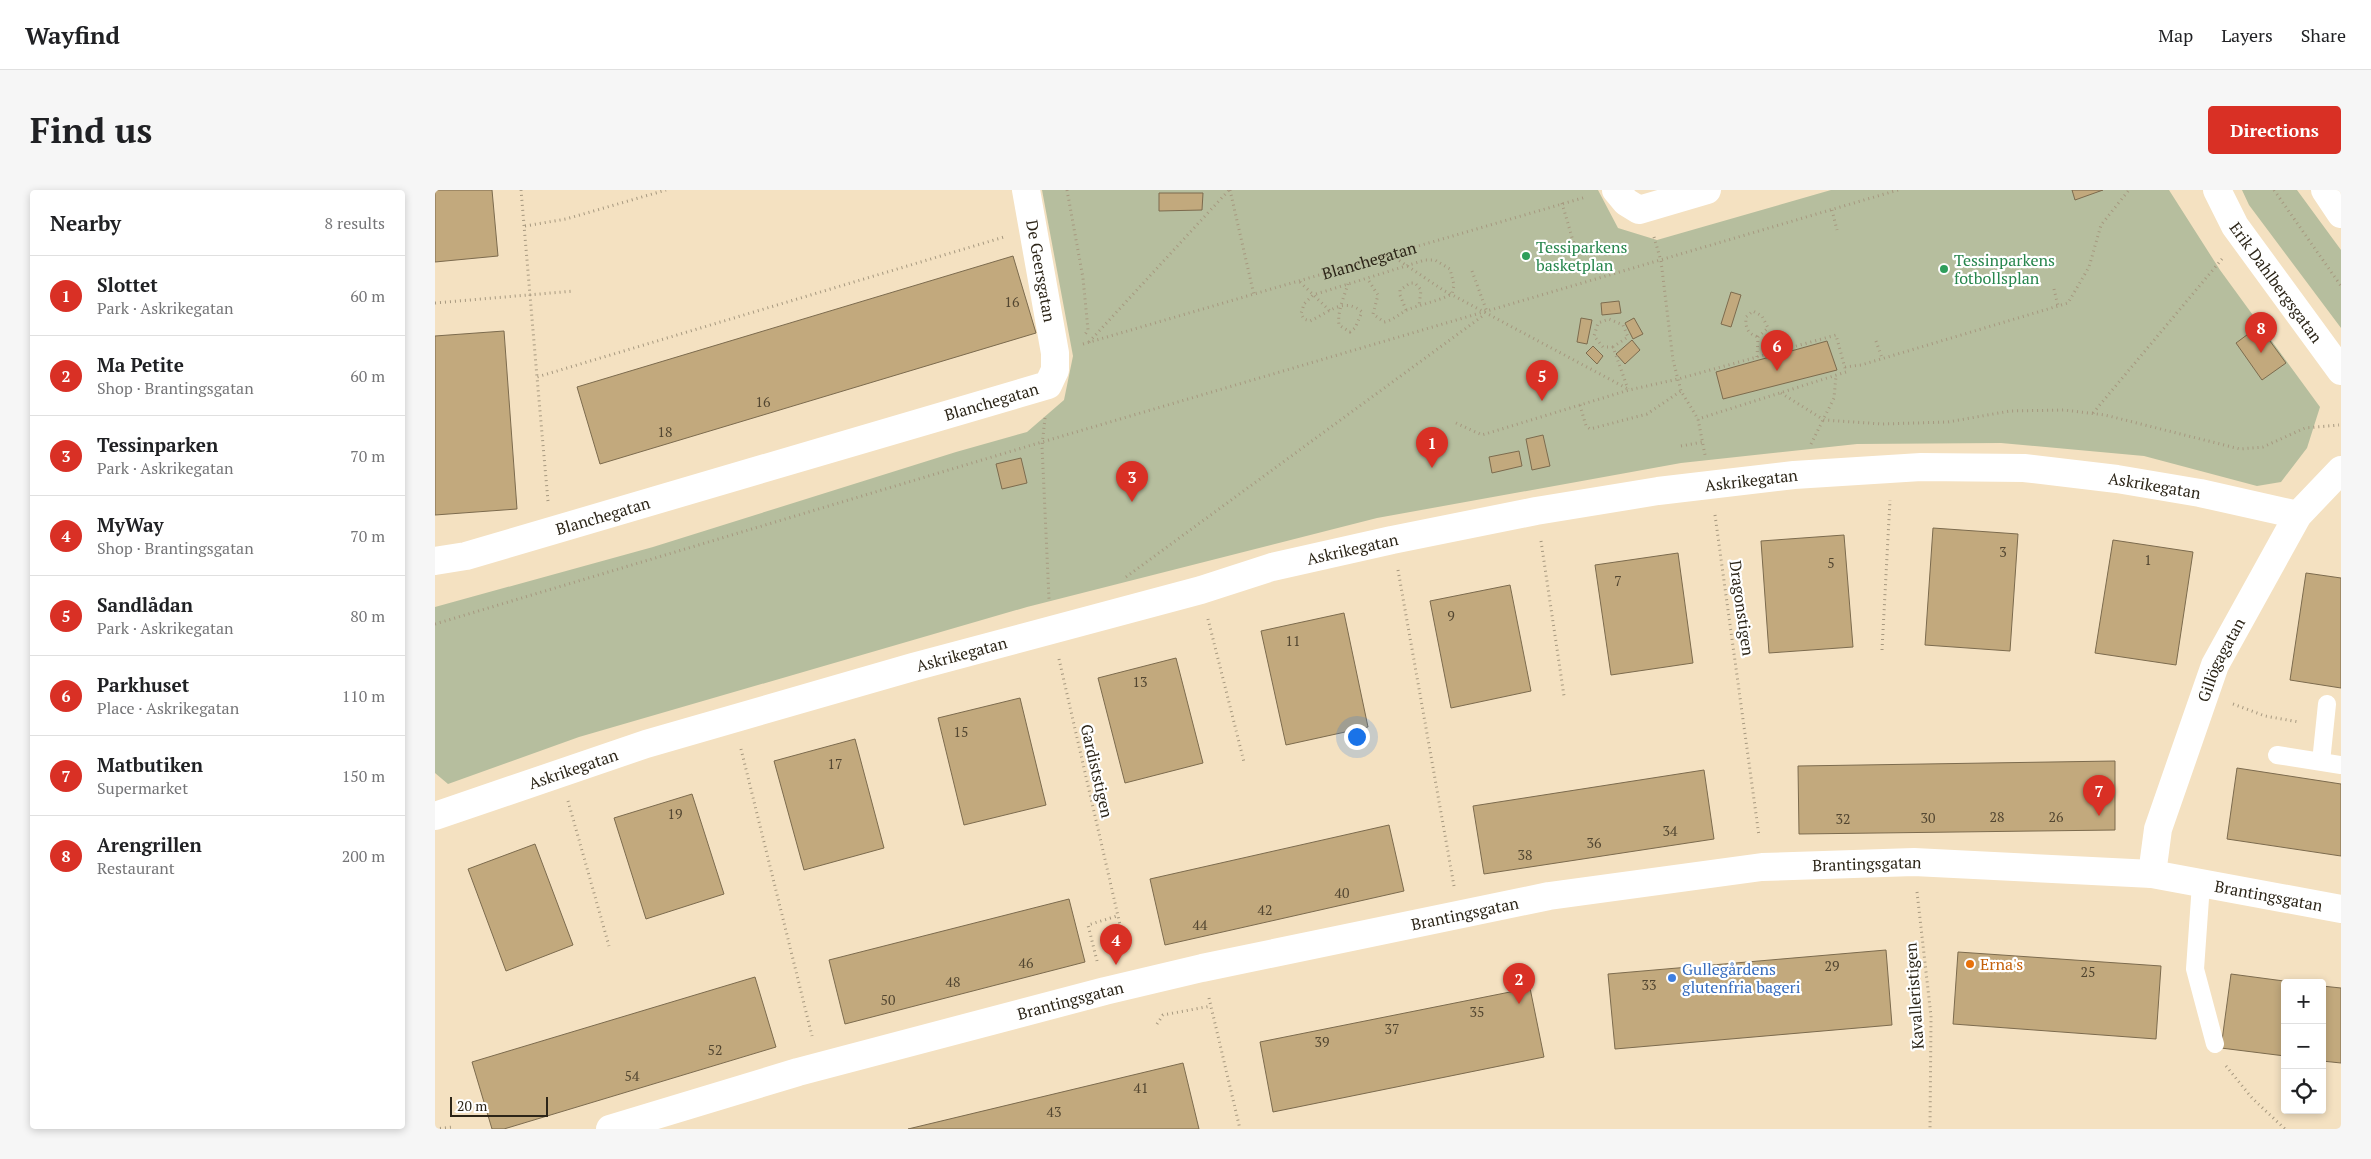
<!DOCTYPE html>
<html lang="en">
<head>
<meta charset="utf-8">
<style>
  :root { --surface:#fff; --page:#f6f6f6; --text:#202124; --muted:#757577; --line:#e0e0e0; --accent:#d93025 }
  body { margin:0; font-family:"PT Serif",serif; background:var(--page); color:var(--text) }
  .controls { position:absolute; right:15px; bottom:15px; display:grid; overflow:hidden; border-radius:5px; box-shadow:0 2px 8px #0003 }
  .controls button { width:45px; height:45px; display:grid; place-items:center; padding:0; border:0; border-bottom:1px solid var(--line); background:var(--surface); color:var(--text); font:25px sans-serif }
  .scale { position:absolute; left:15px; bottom:12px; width:98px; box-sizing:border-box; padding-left:5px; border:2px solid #2c2518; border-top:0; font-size:14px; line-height:18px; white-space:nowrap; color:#2c2518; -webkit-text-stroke:4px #fff; paint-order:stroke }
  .you { position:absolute; left:921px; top:546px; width:18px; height:18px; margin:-12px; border:4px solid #fff; border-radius:50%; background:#1a73e8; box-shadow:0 0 0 8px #1a73e833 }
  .badge { display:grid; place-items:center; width:32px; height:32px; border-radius:50%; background:var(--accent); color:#fff; font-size:16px; font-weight:700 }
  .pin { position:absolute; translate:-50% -41px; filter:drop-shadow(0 1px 2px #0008) }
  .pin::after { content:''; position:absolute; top:26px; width:18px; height:15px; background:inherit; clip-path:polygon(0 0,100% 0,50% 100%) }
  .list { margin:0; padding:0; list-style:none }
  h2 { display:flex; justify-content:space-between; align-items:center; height:65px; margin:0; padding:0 20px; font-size:21px }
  h2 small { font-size:16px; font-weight:400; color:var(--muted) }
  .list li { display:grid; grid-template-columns:32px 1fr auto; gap:15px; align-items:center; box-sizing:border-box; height:80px; padding:0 20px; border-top:1px solid var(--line) }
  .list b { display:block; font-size:19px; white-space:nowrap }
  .list p { margin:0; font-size:16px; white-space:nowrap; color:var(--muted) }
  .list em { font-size:16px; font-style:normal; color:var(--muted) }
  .icon { flex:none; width:28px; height:28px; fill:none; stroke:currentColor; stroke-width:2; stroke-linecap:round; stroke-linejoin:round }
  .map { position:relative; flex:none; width:1906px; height:939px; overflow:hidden; border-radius:5px }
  header { display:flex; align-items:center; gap:30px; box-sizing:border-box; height:70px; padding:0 25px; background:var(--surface); border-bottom:1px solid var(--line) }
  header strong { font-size:24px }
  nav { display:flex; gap:28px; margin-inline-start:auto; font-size:18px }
  .intro { display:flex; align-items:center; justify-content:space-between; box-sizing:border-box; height:120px; padding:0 30px }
  h1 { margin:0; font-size:35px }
  .button { padding:12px 22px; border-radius:5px; background:var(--accent); color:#fff; font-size:18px; font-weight:700 }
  main { display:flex; gap:30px; padding:0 30px }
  aside { flex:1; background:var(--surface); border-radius:5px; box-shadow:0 2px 8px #0003 }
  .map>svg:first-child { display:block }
</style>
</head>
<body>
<header>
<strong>Wayfind</strong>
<nav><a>Map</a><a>Layers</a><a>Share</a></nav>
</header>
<div class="intro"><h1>Find us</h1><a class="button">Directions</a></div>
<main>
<aside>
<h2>Nearby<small>8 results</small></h2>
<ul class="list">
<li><span class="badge">1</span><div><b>Slottet</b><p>Park · Askrikegatan</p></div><em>60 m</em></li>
<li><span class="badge">2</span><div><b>Ma Petite</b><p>Shop · Brantingsgatan</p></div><em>60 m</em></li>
<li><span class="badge">3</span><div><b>Tessinparken</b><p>Park · Askrikegatan</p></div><em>70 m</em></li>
<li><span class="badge">4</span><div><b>MyWay</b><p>Shop · Brantingsgatan</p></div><em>70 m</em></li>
<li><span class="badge">5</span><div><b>Sandlådan</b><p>Park · Askrikegatan</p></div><em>80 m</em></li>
<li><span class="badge">6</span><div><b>Parkhuset</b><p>Place · Askrikegatan</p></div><em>110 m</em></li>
<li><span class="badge">7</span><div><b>Matbutiken</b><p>Supermarket</p></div><em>150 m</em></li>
<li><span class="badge">8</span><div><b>Arengrillen</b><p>Restaurant</p></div><em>200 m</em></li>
</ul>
</aside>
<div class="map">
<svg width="1906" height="939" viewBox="0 0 1906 939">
  <rect width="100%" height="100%" fill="#f4e1c1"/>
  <!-- green -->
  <path fill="#b6be9e" d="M607,0h556l20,38 39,12 174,-50h338l51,80 100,137 -13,41 -26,34 -24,4 -113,-30 -143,-13 -144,1 -176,19 -304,55 -350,89 -448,130 -131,47 -13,-11v-166l218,-60 303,-95 71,-20 37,-32 9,-44z
    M1807,0h55l44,60v78l-92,-123z"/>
  <!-- building -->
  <path fill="#c2a97d" stroke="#7c6b4e" d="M0,0h57l6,66 -63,6z
    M1637,0h31l-28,10z
    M724,3h44l-1,17 -43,1z
    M578,66l23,77 -436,131 -23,-77z
    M1296,102l10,3 -10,32 -10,-3z
    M1184,111l2,12 -19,2 -1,-12z
    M1146,128l11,2 -5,24 -10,-2z
    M1199,128l9,16 -10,5 -8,-16z
    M1824,136l27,37 -24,17 -26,-37z
    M69,141l13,178 -82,6v-179z
    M1197,150l8,10 -15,14 -9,-10z
    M1392,151l10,29 -114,29 -7,-27z
    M1158,156l10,10 -6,8 -11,-11z
    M1108,245l7,31 -18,4 -6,-31z
    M1084,261l3,15 -30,7 -3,-16z
    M586,268l6,25 -25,6 -6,-25z
    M1498,338l85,6 -8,117 -85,-6z
    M1409,345l9,112 -84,6 -8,-112z
    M1678,350l80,12 -17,113 -81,-12z
    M1243,363l15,110 -82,12 -16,-110z
    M1871,383l35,5v110l-51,-8z
    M1075,395l21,106 -80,17 -21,-107z
    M909,423l24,114 -82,18 -25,-114z
    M741,468l27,105 -78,20 -27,-105z
    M585,508l26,107 -82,20 -26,-107z
    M420,549l29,109 -80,22 -30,-109z
    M1680,571v69l-316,4 -1,-68z
    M1802,578l104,16v72l-114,-17z
    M1269,580l10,69 -230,35 -11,-68z
    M257,604l32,100 -78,25 -32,-101z
    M954,635l15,66 -239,54 -15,-66z
    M100,654l38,101 -67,26 -38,-102z
    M634,709l16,63 -240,62 -16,-64z
    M1451,760l6,75 -277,24 -7,-75z
    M1523,762l203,14 -5,73 -203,-15z
    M1796,784l68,9h-14v73l-64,-8z
    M320,787l21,70 -272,82h-12l-20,-67z
    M1887,796l19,2v75l-19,-2z
    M1095,798l14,69 -271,55 -13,-70z
    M748,873l16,66h-291z"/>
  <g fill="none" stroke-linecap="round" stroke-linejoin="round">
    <!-- path -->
    <g stroke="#a6987f" stroke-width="3" stroke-dasharray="1 4" stroke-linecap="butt">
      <path d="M86,0l16,187"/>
      <path d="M632,0l16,88 5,52 -4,6"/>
      <path d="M795,0l24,105"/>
      <path d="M1839,0l67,96"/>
      <path d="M1127,13l18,62 -2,1"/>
      <path d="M1397,20l5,20"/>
      <path d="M90,36l41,-7 100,-29"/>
      <path d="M1219,47l7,24 12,99 8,31 17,28 7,36"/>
      <path d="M956,65l52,35 185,99"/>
      <path d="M1037,81l15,41"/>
      <path d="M865,92l30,29"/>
      <path d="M913,94c-4,13 -11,28 -9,41l11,7 5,-4 7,-16c-18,-16 -34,1 -52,9l-6,-2 -3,-5 3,-10 9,-9 112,-35h10l15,9 4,16 -2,9c-14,7 -29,10 -43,15 -9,4 -15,11 -25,13l-11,-8 5,-19 -11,-17"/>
      <path d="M1619,99l4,17"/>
      <path d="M0,113l139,-12"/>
      <path d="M971,120l-6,-15v-5l10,-7h5l6,7 -2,16"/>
      <path d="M1441,151l6,17"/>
      <path d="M654,152l140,-152"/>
      <path id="s1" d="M648,154l503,-147"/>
      <path d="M1178,157h-10l-9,-11 4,-13 11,-4 14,6 5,12 -15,10 15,42"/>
      <path d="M1322,167l1,-20 10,-9 -6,-12 -9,-5 -7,6c-1,11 2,17 12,20"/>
      <path d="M1410,177l16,-2 207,-62 21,-36 12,-42 28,-35"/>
      <path d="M1346,203l43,27 58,4 66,-2 62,-11 54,-1 41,5 135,34 23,-2 42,-19 34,-3"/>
      <path d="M1145,215l6,21 4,3 57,-15 34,-23"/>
      <path d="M1658,223l129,-154"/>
      <path d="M610,228l-3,28 7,153"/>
      <path d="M1021,233l26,12 147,-45 49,-11 158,-44 10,37 -148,47"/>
      <path d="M1376,254l23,-46 2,-22"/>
      <path d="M1246,256l22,-4"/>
      <path d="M113,311l-11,-124 467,-140"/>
      <path d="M1280,325l44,321"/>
      <path d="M1106,351l23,155"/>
      <path d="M963,380l56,316"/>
      <path d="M691,387l358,-262"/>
      <path d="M773,429l36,143"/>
      <path d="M0,434l607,-182 856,-252"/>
      <path d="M1447,460l8,-150"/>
      <path d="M624,469l67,292"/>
      <path d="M1798,514l32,12 34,6"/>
      <path d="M306,559l71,287"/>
      <path d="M133,611l41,145"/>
      <path d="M1482,702l14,124 -1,113"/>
      <path d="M662,771l-9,-36 29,-9"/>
      <path d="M774,808l31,131"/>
      <path d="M722,834l6,-9 48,-9"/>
      <path d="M1791,876l26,32 33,31"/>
      <path d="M0,939l18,-2"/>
    </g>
    <!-- service -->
    <path stroke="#fff" stroke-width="18" d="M1842,565l64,10
      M1886,572l6,-58
      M1766,694l-6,85 20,75"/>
    <!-- minor -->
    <g stroke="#fff" stroke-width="28">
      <path d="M1181,0l10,12 13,8 68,-20"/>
      <path id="s2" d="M0,371l31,-5 582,-171 7,-15v-17l-29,-163"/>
      <path id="s3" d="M0,626l211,-72 267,-77 288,-77 71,-23 120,-27 144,-29 122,-20 136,-16 127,-8 103,1 93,11 83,14 98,22"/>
      <path id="s4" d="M1717,684l6,-45 57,-164 83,-150 43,-45"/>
      <path id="s5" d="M175,939l188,-57 307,-81 97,-23 347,-72 213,-29 152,-5 238,12 189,35"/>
    </g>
    <!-- tertiary -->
    <g stroke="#fff" stroke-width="28">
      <path id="s6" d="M1782,0l18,36 106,145"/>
      <path d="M1890,0l16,24"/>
    </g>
  </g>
  <!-- markers -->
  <g fill="#2e9e5b" stroke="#fff" stroke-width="2">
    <circle cx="1091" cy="66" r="5"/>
    <circle cx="1509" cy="79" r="5"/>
  </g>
  <circle fill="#e8710a" stroke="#fff" stroke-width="2" cx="1535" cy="774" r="5"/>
  <circle fill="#3f7fe0" stroke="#fff" stroke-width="2" cx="1237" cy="788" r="5"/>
  <g text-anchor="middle" stroke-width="4.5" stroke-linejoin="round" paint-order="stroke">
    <!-- number labels -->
    <g font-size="14" fill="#524631">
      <text x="577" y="117">16</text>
      <text x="328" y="217">16</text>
      <text x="230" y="247">18</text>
      <text x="1568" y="367">3</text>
      <text x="1713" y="375">1</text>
      <text x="1396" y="378">5</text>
      <text x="1183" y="396">7</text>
      <text x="1016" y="431">9</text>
      <text x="858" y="456">11</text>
      <text x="705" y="497">13</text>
      <text x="526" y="547">15</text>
      <text x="400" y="579">17</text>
      <text x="240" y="629">19</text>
      <text x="1562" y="632">28</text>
      <text x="1621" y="632">26</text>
      <text x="1493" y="633">30</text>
      <text x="1408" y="634">32</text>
      <text x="1235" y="646">34</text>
      <text x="1159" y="658">36</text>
      <text x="1090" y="670">38</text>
      <text x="907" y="708">40</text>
      <text x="830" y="725">42</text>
      <text x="765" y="740">44</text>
      <text x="591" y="778">46</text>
      <text x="1397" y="781">29</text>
      <text x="1653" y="787">25</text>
      <text x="518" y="797">48</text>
      <text x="1214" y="800">33</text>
      <text x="453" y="815">50</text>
      <text x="1042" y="827">35</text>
      <text x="957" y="844">37</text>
      <text x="887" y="857">39</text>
      <text x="280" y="865">52</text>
      <text x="197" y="891">54</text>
      <text x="706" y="903">41</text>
      <text x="619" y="927">43</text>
    </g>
    <!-- leisure labels -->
    <g font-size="16" fill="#27864d" stroke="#fff" text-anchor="start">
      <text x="1101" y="63">Tessiparkens<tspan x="1101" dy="18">basketplan</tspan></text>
      <text x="1519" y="76">Tessinparkens<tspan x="1519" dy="18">fotbollsplan</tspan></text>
    </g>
    <!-- street labels -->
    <g font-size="16" fill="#2c2518" stroke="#fff">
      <text dy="6" stroke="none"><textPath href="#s1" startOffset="298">Blanchegatan</textPath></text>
      <text transform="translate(606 81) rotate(80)" y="6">De Geersgatan</text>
      <text dy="6" stroke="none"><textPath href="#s6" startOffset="110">Erik Dahlbergsgatan</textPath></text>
      <text dy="6" stroke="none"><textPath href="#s2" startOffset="579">Blanchegatan</textPath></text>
      <text dy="6" stroke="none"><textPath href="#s3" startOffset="1361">Askrikegatan</textPath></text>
      <text dy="6" stroke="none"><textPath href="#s3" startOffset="1766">Askrikegatan</textPath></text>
      <text dy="6" stroke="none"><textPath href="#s2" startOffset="174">Blanchegatan</textPath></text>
      <text dy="6" stroke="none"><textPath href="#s3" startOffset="956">Askrikegatan</textPath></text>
      <text transform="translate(1307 418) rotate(82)" y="6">Dragonstigen</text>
      <text dy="6" stroke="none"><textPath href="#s3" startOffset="551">Askrikegatan</textPath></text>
      <text dy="6" stroke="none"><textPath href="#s4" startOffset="226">Gillögagatan</textPath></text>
      <text dy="6" stroke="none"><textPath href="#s3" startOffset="146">Askrikegatan</textPath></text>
      <text transform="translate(662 581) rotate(77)" y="6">Gardiststigen</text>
      <text dy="6" stroke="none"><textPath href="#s5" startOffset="1288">Brantingsgatan</textPath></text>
      <text dy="6" stroke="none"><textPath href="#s5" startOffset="1692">Brantingsgatan</textPath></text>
      <text dy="6" stroke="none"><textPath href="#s5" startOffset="882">Brantingsgatan</textPath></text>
      <text transform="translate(1479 806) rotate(-94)" y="6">Kavalleristigen</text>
      <text dy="6" stroke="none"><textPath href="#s5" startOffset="478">Brantingsgatan</textPath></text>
    </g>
    <!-- food labels -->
    <g font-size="16" fill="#c56008" stroke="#fff" text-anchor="start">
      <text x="1545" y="780">Erna's</text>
    </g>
    <!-- shop labels -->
    <g font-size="16" fill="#366cbe" stroke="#fff" text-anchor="start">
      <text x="1247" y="785">Gullegårdens<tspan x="1247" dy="18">glutenfria bageri</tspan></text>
    </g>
  </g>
</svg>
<div class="controls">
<button>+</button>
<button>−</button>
<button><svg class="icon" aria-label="locate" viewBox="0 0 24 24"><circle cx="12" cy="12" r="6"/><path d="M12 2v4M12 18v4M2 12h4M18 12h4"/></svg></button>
</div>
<div class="scale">20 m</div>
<div class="you"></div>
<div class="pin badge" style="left:997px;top:278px">1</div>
<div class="pin badge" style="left:1084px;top:814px">2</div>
<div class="pin badge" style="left:697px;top:312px">3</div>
<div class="pin badge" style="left:681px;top:775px">4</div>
<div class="pin badge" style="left:1107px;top:211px">5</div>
<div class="pin badge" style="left:1342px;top:181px">6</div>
<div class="pin badge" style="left:1664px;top:626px">7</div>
<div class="pin badge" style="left:1826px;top:163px">8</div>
</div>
</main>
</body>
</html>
